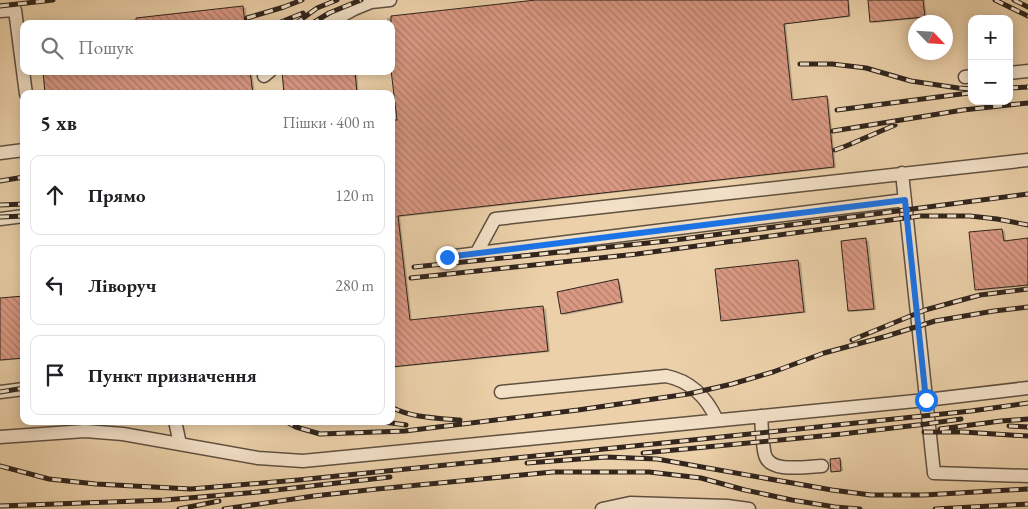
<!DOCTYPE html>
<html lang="uk">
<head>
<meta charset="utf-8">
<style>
  :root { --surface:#fff; --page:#f6f6f6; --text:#202124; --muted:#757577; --line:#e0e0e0 }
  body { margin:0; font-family:"EB Garamond",serif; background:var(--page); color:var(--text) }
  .controls { position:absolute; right:15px; top:15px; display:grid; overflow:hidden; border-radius:10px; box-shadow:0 2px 12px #0003 }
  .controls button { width:45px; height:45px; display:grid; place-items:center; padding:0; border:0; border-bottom:1px solid var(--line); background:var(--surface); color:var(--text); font:25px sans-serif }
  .compass { position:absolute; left:908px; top:15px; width:45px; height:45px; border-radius:50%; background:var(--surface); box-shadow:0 2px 12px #0003; rotate:115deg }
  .stop { position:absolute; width:15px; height:15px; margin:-11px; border:4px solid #1a73e8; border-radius:50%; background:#fff }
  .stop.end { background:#1a73e8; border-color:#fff; box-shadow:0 1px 5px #0008 }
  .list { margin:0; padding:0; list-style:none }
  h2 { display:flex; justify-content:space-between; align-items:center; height:65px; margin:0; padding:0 20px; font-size:21px }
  h2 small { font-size:16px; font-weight:400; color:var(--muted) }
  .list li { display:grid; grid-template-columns:32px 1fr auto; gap:15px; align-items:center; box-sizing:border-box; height:80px; margin:0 10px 10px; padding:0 10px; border:1px solid var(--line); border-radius:10px }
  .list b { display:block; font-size:19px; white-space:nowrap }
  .list em { font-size:16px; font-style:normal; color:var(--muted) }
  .icon { flex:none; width:28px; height:28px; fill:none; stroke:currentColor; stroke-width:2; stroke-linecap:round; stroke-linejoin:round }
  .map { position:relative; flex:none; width:1028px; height:509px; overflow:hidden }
  .search { position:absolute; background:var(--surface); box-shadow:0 2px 12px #0003; left:20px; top:20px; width:375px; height:55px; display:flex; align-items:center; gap:12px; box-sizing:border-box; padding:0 18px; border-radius:10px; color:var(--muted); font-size:19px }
  .panel { position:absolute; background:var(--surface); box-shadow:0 2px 12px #0003; left:20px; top:90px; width:375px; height:335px; border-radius:10px }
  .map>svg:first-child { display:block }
</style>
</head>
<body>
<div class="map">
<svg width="1028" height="509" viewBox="0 0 1028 509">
  <defs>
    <pattern id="building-back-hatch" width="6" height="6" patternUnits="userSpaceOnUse" patternTransform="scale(1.25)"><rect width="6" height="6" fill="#da9983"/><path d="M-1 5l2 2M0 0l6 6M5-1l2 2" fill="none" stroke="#b17d6b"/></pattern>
  </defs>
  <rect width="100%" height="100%" fill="#ebd0a9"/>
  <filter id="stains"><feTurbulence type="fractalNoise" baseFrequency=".004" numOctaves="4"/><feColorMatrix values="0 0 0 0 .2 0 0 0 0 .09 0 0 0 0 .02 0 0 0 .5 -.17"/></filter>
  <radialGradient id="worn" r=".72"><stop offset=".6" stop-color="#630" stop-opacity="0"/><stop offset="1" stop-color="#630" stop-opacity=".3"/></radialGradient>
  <!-- shadow -->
  <path fill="#0003" d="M548,0h301l2,17 -65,7 8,77 32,-4 3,2 7,69 -436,49 12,104 131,-13 3,1 4,43 -159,16v-221l10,-1 -10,-122h-4v-6z
    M869,0h56l2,18 -53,5 -3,-1z
    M243,7l3,1 1,16h-154z
    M44,71h208l3,23h-208z
    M283,71h74l2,23h-73z
    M1002,230l3,1 1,11 22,-2v46l-49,5 -3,-2 -6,-56z
    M866,240l3,1 7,69 -24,2 -3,-1z
    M798,261l3,2 5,50 -82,8 -2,-1z
    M618,281l2,1 4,21 -59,12 -3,-1z
    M24,297v62l-24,2v-61z
    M840,459l2,2 1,10 -8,1 -3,-1z"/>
  <!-- building -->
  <path fill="url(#building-back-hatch)" stroke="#31251d" d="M536,0h312l1,16 -65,8 8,76 35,-4 7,71 -436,49 12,104 133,-14 5,45 -157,16v-247h6l-6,-50v-54z
    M868,0h55l2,17 -55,5z
    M243,6l2,18h-109v-6z
    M43,71h207l3,23h-208z
    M282,71h73l2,23h-73z
    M1002,229l2,12 24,-3v47l-53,5 -6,-58z
    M866,238l8,71 -26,2 -7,-70z
    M798,260l6,52 -83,9 -6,-52z
    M618,279l4,23 -61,12 -4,-22z
    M24,296v62l-24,2v-62z
    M840,458l1,13 -10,1 -1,-13z"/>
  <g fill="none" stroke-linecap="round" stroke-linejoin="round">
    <!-- minor casing -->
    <g stroke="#605040" stroke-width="15">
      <path id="minor" d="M0,11l15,-1 11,84
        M327,24l27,-15 17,-7 19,-2
        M1009,73l19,-2
        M264,76l6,-5
        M965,77l7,-1
        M0,153l24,-3
        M902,173l32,300 94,3
        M0,219l24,-3
        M476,254l19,-35 533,-59
        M447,257l458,-57
        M0,392l24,-3
        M501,392l165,-16c25,5 41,22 51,44
        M761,416c1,12 1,28 4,39 5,19 43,11 57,11
        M175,421l5,23
        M0,437l85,-6 38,3 135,24 45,3 623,-61 102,-12
        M602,509l28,-6 97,3 22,3"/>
    </g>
    <!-- minor -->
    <use href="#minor" stroke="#f2e0c7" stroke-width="12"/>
    <!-- rail casing -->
    <g stroke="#31251d" stroke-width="5">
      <path id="rail" d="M995,0l33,16
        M1014,0l14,7
        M0,6l53,-6
        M247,18l37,-11 18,-7
        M276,24l27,-11
        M295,24l22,-16 20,-8
        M311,24l18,-11 32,-13
        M800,64h32l34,4 45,13 47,7 14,1
        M1009,88l19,-1
        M837,110l132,-17
        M833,131l130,-21 65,-7
        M835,150l11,-4 49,-21
        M0,181l24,-4
        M0,205l24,-1
        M0,217l24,-1
        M561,252l106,-11 361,-47
        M414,267l147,-15h7
        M411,278l226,-24 283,-38h50l27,3 31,6
        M852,340l73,-30 55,-15 48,-6
        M0,392l24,-4
        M391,407c21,11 46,11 69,13
        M285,421l11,6 24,7 85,-3 173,-21 110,-16 44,-10 41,-12 51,-19 63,-17 48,-15 59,-10 34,-4
        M377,421l29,4
        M1009,426l19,1
        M940,429l61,-8 27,-2
        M924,432h39l65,4
        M643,453l199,-19 84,-10 35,-5
        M527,463l79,-6 51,2 175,31 39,5h53l104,-6
        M0,466l49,13 47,5 95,5 107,-9 375,-38 298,-31 57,-8
        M0,506l165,-6 93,-8 132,-15
        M179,509l40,-8
        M224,509l90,-13 63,-7 176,-17h96l52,6 44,12 47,10 43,7 25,2
        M935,509l93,-5"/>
    </g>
    <!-- rail -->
    <use href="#rail" stroke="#f2e0c7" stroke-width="3" stroke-dasharray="9" stroke-linecap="butt"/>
  </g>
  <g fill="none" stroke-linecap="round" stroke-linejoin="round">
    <!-- route -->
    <path stroke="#1a73e8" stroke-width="6" d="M447,257l458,-57 21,200"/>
  </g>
  <rect width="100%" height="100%" filter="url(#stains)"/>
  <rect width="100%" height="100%" fill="url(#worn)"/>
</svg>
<div class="controls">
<button>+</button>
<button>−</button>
</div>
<svg class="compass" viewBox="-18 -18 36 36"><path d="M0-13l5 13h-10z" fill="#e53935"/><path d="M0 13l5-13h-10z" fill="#757577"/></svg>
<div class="stop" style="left:926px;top:400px"></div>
<div class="stop end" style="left:447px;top:257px"></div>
<div class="search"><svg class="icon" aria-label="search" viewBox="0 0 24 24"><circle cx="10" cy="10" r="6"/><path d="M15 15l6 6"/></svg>Пошук</div>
<section class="panel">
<h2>5 хв<small>Пішки · 400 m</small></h2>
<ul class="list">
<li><svg class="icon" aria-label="ahead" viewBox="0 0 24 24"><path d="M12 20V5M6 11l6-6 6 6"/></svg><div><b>Прямо</b></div><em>120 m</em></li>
<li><svg class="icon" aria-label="left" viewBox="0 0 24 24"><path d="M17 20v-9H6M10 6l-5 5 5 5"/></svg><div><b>Ліворуч</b></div><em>280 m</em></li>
<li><svg class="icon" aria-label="arrive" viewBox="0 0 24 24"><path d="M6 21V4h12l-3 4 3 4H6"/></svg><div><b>Пункт призначення</b></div></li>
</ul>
</section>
</div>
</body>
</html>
